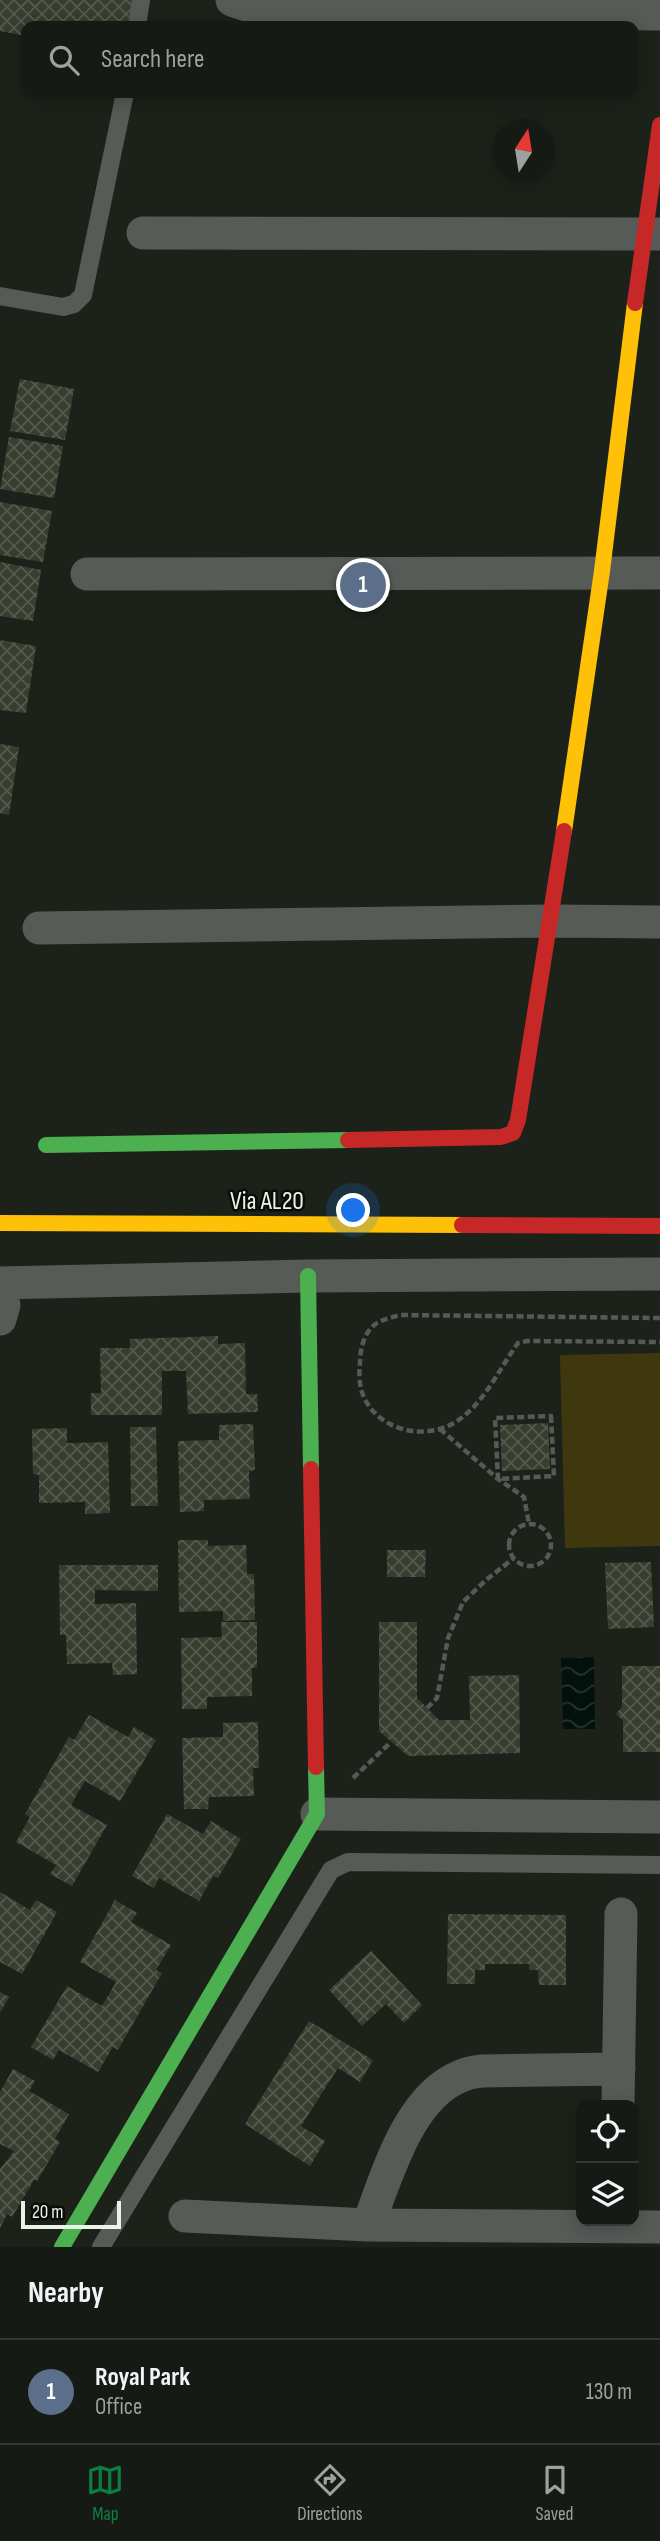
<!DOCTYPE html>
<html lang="en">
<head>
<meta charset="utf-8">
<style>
  :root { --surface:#151a14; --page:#222722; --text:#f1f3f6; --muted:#9da1a0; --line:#343834; --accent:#0b8043 }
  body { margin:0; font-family:"Sofia Sans Condensed",sans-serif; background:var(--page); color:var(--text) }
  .controls { position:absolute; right:21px; bottom:21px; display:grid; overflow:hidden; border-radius:14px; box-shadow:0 4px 18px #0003 }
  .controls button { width:63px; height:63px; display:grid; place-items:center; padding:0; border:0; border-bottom:2px solid var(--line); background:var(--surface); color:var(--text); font:35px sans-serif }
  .compass { position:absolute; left:492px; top:119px; width:63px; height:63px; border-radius:50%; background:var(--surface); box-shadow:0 4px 18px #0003; rotate:12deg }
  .scale { position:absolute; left:21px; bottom:18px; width:100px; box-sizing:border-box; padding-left:7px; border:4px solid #ebf3e8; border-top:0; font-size:19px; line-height:24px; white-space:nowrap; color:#ebf3e8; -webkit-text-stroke:5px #080d07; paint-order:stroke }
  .you { position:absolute; left:354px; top:1211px; width:24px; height:24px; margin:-18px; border:5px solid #fff; border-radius:50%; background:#1a73e8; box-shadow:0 0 0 10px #1a73e833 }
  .badge { display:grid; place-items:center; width:46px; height:46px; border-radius:50%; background:var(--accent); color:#fff; font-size:23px; font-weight:700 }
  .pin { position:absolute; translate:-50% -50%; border:4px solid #fff; box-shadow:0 2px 7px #0006 }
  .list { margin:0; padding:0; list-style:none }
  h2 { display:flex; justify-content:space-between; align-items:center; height:91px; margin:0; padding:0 28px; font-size:30px }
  h2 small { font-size:23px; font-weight:400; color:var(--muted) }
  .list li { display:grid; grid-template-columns:46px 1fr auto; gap:21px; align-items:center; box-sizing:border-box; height:105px; padding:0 28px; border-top:2px solid var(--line) }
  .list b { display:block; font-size:26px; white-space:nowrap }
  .list p { margin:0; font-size:23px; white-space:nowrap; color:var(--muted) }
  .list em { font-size:23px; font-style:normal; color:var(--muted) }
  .icon { flex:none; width:38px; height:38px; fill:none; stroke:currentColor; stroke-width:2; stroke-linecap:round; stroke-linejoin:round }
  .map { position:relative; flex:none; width:660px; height:2247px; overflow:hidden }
  .search { position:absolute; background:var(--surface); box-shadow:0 4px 18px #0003; left:21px; right:21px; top:21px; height:77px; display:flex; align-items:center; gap:18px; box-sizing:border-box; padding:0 24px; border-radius:14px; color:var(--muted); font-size:26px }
  .sheet { height:196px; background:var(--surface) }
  nav { display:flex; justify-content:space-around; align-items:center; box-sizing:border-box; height:98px; border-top:2px solid var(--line); background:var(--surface); font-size:19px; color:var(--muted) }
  nav a { display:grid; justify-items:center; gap:4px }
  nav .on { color:var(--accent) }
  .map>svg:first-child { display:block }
</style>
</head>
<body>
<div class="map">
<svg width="660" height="2247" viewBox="0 0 660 2247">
  <defs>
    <pattern id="water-waves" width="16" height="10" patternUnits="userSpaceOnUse" patternTransform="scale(1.75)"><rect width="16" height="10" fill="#03110d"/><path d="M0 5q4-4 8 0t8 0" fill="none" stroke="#283430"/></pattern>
    <pattern id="building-cross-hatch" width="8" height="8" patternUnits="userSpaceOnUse" patternTransform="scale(1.75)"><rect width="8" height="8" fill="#393d30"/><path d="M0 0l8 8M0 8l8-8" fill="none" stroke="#565a4e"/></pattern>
  </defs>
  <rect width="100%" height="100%" fill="#1c221a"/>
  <!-- grass -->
  <path fill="#3f380e" d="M660,1353v193l-95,2 -5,-193z"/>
  <!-- water -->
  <path fill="url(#water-waves)" d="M594,1657l1,72h-32l-2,-71z"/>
  <!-- building -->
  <path fill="url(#building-cross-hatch)" d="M0,0h138l-4,26h-108v10l-26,-5z
    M20,379l54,10 -9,51 -55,-9z
    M9,437l54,9 -9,52 -54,-9z
    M0,502l52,9 -9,51 -43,-7z
    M0,562l41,8 -8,51 -33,-5z
    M0,640l36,6 -10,67 -26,-3z
    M0,744l19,3 -10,68 -9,-2z
    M218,1336v8l27,-1 1,51h11l1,18 -70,2 -2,-43h-24v44h-71v-22h10l-1,-45h30v-9z
    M548,1423l2,46 -48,2 -2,-46z
    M253,1424l2,46 -6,1 1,28 -46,1v11l-24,1 -2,-71 41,-1v-15z
    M130,1427h26l2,79h-27z
    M67,1428v15l41,-1 2,71 -25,1v-12l-46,1v-28l-6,-1 -1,-45z
    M178,1540h30v6l38,-1 1,29h7l1,46 -32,1v-10l-44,1z
    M387,1550h39l-1,27h-38z
    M651,1562l3,65 -46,2 -3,-66z
    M59,1565h99v26l-63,-1v14l41,-1 1,71 -24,1 -1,-12 -45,1 -1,-29h-6z
    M221,1622h36v45l-5,1v28l-45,1v12h-25l-1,-71 41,-1z
    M379,1622h38v76l22,22h31l-1,-44 50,-1 1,78 -112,3 -29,-25z
    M622,1666h38v86h-37v-32l-7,-6 6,-7z
    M89,1715l39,22 6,-10 22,13 -36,61 -35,-20 -8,13 -6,11 36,20 -35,61 -22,-12 6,-9 -40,-23 14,-25 -5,-3 21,-37 23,-40 5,3z
    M258,1722l1,46h-6l1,28 -45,1 -1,12h-24l-2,-71 41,-1v-14z
    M167,1814l36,20 8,-13 30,18 -23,39 -5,-2 -14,25 -40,-23 -5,10 -22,-12z
    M0,1892l30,18 6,-10 21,12 -35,62 -22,-12z
    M115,1900l22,13 -6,9 40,23 -15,25 6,3 -44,77 -5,-3 -15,25 -39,-22 -6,10 -22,-13 36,-61 35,20 14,-24 -36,-20z
    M448,1914l118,1v70h-27l-1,-15h-9v-6h-44v6h-10v14h-28z
    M371,1951l51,54 -18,18 -18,-19 -24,22 -33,-36z
    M0,1992l9,5 -9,16z
    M309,2021l64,39 -13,22 -22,-14 -37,58 24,15 -15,25 -65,-42z
    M13,2069l22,12 -6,10 40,23 -14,25 5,3 -23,39 -3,-1 -22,37 -5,-3 -7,14v-59l14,-18 -14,-7v-52z"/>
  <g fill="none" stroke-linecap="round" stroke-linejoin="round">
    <!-- path -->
    <path stroke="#565a56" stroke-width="4.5" stroke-dasharray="7 3.5" stroke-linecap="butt" d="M660,1318l-260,-3c-10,3 -22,5 -29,13 -8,9 -11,23 -11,35 -1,10 -1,22 3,32 14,35 60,46 91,28 29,-17 45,-54 64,-80l9,-2 133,1
      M551,1416l3,60 -56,3 -3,-61z
      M440,1429l58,50 26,18 5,27
      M509 1545a21 21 0 1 1 42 0a21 21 0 1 1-42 0Z
      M427,1708l10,-10 11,-60 15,-36 23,-22 28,-22
      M353,1778l38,-36"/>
    <!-- lane -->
    <path stroke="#575b58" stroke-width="18" d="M137,26l4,-26
      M0,296l63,11 11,-3 9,-9 42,-202
      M101,2247l230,-377 17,-8 312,3"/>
    <!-- street -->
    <path stroke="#575b58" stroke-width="33" d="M232,0l30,10 398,4
      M143,233l517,1
      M87,574l573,-1
      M39,928l512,-7 109,1
      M0,1283l308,-7 352,-2
      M0,1293l4,12 -4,14
      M317,1814l343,3
      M618,2105l3,-191
      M185,2216l183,9 292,2
      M368,2225c19,-49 40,-128 93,-149 6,-3 14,-4 21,-5l137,-2"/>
    <!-- fast -->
    <path stroke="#4caf50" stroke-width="16" d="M46,1145l302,-5
      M308,1276l3,193
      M62,2247l255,-433 -1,-47"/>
    <!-- slow -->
    <path stroke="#ffc107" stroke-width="16" d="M564,831l38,-260 33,-268
      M0,1223l462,2"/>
    <!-- jam -->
    <path stroke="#c62828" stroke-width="16" d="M635,303l25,-178
      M348,1140l153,-3 12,-4 5,-13 46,-289
      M462,1225l198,1
      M311,1469l5,298"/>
  </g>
  <g text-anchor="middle" stroke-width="5" stroke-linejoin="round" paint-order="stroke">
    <!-- street labels -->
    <g font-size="26" fill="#ebf3e8" stroke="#080d07">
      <text x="267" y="1209">Via AL20</text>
    </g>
  </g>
</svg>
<div class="controls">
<button><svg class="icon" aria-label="locate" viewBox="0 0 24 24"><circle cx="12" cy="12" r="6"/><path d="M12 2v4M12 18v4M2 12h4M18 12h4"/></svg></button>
<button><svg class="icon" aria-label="layers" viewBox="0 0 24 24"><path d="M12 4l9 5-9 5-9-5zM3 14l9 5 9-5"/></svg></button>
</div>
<svg class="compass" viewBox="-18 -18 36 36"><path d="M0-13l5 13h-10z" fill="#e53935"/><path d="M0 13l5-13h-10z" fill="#9da1a0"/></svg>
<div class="scale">20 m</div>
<div class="you"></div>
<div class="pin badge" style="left:363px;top:585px;background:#5c6f8a">1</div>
<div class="search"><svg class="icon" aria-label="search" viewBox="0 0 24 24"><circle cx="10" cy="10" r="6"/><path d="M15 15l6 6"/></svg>Search here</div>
</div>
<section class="sheet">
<h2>Nearby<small></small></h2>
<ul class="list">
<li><span class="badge" style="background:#5c6f8a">1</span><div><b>Royal Park</b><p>Office</p></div><em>130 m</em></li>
</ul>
</section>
<nav>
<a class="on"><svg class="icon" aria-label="map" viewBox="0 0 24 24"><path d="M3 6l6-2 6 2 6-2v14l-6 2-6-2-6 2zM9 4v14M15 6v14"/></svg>Map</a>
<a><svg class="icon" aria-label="directions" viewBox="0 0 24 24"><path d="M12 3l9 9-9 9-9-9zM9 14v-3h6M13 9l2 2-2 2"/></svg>Directions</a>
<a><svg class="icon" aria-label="saved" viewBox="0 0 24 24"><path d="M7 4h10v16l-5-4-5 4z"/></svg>Saved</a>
</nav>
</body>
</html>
